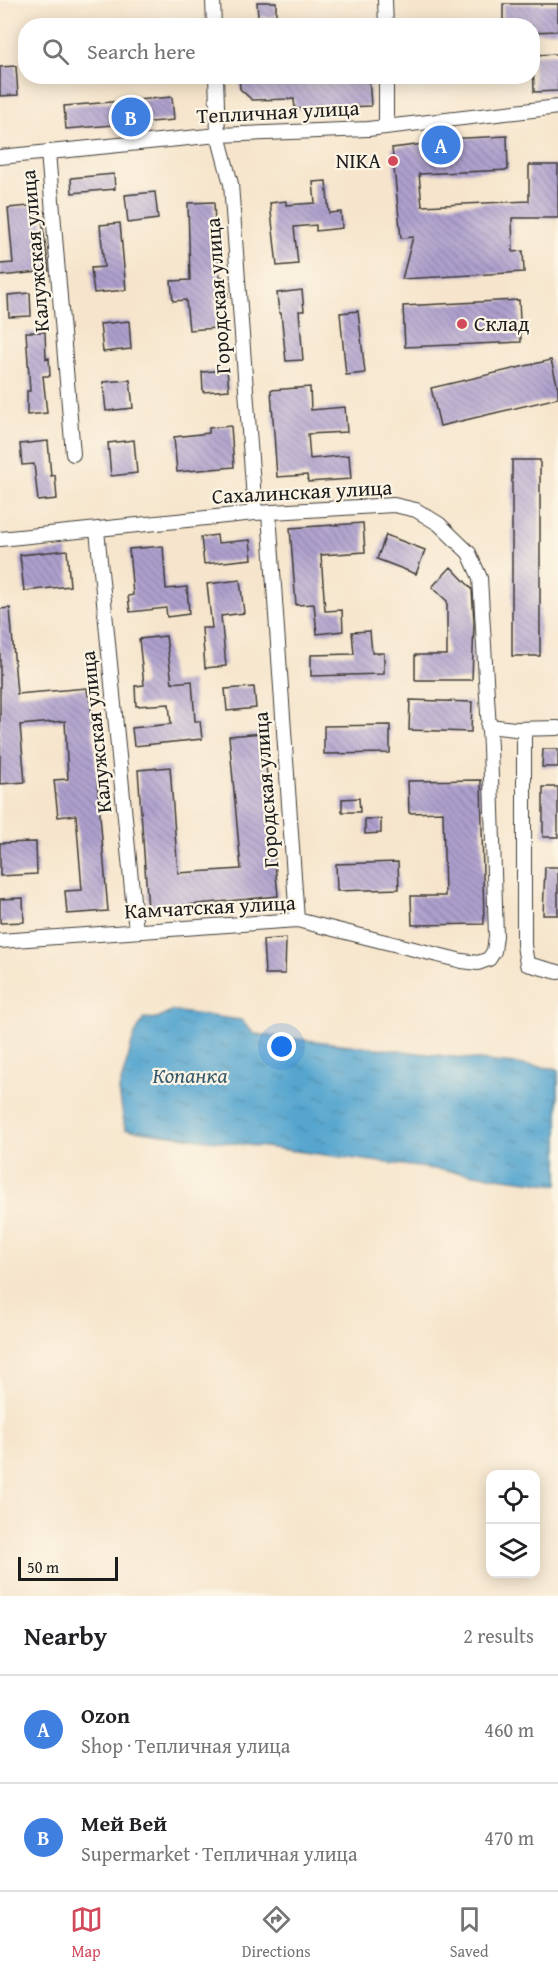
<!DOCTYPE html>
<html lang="en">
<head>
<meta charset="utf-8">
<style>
  :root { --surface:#fff; --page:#f6f6f6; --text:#202124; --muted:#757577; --line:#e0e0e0; --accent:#d1495b }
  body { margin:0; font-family:"Gentium Book Plus",serif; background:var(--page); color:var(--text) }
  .controls { position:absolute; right:18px; bottom:18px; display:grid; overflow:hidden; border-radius:12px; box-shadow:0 3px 15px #0003 }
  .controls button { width:54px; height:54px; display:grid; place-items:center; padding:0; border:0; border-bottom:2px solid var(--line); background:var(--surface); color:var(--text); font:30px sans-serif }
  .scale { position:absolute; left:18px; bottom:15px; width:100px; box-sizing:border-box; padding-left:6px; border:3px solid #1c1c1c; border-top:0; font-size:16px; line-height:21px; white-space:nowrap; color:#1c1c1c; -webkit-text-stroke:4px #fcf5e5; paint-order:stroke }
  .you { position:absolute; left:282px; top:1047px; width:21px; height:21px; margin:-15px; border:4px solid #fff; border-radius:50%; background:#1a73e8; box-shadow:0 0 0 9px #1a73e833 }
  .badge { display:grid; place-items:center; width:39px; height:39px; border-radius:50%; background:var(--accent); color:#fff; font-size:20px; font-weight:700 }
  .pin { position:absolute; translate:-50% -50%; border:3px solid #fff; box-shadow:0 2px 6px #0006 }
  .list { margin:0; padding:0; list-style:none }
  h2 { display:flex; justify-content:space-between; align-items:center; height:78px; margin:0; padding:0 24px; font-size:26px }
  h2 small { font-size:20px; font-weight:400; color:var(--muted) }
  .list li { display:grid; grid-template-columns:39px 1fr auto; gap:18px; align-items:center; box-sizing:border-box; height:108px; padding:0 24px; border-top:2px solid var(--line) }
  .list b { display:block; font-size:22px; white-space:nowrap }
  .list p { margin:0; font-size:20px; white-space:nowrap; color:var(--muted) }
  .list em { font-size:20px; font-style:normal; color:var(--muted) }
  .icon { flex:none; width:33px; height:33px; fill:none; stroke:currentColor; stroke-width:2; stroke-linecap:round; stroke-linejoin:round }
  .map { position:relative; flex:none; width:558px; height:1596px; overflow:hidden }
  .search { position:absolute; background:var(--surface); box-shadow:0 3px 15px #0003; left:18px; right:18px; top:18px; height:66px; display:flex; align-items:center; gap:15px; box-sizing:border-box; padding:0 21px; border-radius:24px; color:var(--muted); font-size:22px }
  .sheet { height:294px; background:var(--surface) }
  nav { display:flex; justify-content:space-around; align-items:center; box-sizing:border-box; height:84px; border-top:2px solid var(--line); background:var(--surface); font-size:16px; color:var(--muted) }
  nav a { display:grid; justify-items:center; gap:3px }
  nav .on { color:var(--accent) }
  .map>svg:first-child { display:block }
</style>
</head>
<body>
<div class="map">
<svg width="558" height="1596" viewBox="0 0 558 1596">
  <defs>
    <pattern id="water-ripples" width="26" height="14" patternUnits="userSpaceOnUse" patternTransform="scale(1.5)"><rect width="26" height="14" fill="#54a5cf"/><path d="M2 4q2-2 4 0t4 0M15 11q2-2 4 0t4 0" fill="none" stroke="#4586a7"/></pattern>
    <pattern id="building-back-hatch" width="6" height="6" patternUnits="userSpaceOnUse" patternTransform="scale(1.5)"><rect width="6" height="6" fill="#aea0ce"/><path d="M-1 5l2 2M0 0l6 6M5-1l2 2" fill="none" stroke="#8d82a6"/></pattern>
  </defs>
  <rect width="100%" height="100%" fill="#fcf5e5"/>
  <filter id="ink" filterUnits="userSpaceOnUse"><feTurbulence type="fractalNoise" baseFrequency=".0167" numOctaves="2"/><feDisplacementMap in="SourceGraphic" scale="12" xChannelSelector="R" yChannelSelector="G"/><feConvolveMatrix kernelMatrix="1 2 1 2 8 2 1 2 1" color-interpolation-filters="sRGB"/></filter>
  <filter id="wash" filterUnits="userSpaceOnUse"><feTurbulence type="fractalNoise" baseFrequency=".008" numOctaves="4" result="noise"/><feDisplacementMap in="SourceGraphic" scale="24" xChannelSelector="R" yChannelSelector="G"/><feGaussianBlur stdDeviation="1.35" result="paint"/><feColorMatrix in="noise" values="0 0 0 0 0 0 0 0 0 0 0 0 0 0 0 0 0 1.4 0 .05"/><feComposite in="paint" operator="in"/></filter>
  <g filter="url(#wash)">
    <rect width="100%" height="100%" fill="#f6e5cc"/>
    <!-- water -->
    <path fill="url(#water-ripples)" stroke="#386076" stroke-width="1.5" d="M172,1011l69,9 13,14 304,35v116l-433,-56 -6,-39 15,-54 10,-18 14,1z"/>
    <g id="blocks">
      <!-- building -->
      <path fill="url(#building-back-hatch)" d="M257,2h19v15h-18z
        M503,4h55v27l-26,1v-6h-29z
        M558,54v37l-24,1 -1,-37z
        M16,66l2,29 -18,1v-29z
        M239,76h38v5l92,-4 2,29 -76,3 -1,-10 -42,1 -12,-11z
        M172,97l2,23 -108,9 -2,-23z
        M507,136l1,34 -89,4 3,32 107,-5v-36h29v53h-46l1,34 10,-1 1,21 -122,7 11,-42 -12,1 -9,-90 32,-4v-4z
        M114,174l1,15 -43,4 -1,-15z
        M326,181l3,32 12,-1 1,16 -26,3v-6l-22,2 4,37 -21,2 -7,-63 16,-2v4l29,-2 -2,-21z
        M155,192l3,27 -30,4 -3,-28z
        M214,202l2,47h2l2,28h6l2,19 -13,1 2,31 -28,2 -3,-30 -13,1 -2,-20 19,-1 -2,-77z
        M40,205l9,66 -49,5v-12l13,-1 -5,-55z
        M120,223l6,67 -32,3 -3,-25 13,-1 -4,-42z
        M302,290l2,21h-5l4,49 -17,1 -5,-48h-2l-2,-20z
        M30,293l1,23 -22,1 -1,-22z
        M519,300l2,42 -116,5 -2,-41z
        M358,311l7,62 -19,2 -6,-62z
        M129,321l2,28 -28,3 -3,-28z
        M26,332h19l1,27 3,-1 1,18h-7l4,37 -20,2v-24h3z
        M551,360l7,28v10l-118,28 -9,-38z
        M227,370l2,20 -26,2 -1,-20z
        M130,380l3,28 -27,3 -3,-29z
        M310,387l1,23 34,-3 2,25 -39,2 2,25 39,-4 2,24 -43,3 -1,-7 -30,2 -6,-87z
        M231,426l3,41 -57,5 -3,-35 35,-4v-5z
        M134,440l3,33 -26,3 -3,-33z
        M48,441l3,35 4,-1 2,24 -19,2 -4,-37 -12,1 -2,-21z
        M512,460h28v196h-28z
        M363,523l2,29 -44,3 4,56 17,-1 1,21 -26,3 -3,-30 -18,1 -6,-77z
        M217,535l1,8 32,-3 2,19 -48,5 -3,-27z
        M386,535l39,15 -9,24 -39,-15z
        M163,546l3,43 21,-2 2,27 -22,3 -1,-9 -36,4 -2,-16 5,-1 -4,-46z
        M67,550l3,36 -46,5 -4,-36z
        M451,567l21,22 2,33 -2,58h-57v-25h32v-54l-15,-14z
        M240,580l4,33 -23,3 5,50 -21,2 -3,-40h10l-5,-44z
        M10,608l7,86 70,-6 1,8h2l18,215 -41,3 -2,-23 17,-1 -6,-75 -18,2 -4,-37 14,-1 -3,-58 -45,4 5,57 -25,2v-175z
        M370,631l2,22h12v21l-73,2v-21l43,-1 -2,-22z
        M166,636l6,47 20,-2 3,40h5l2,18 -68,7 -2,-18 39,-4 -2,-20 -33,2 -1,-20 9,-1 -5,-46z
        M254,687l2,21 -29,3 -2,-22z
        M410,700l62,2 -1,30 -62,-2z
        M390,725v28l-66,1v-28z
        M263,733l15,163 -130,13 -10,-139 32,-3 8,106 63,-4 -12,-133z
        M543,749h15v18h-16z
        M481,780l3,144 -72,1 -1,-29h34l-2,-84 -34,1 -1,-32z
        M543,787h15v50h-15z
        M359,798l1,14h-18v-13z
        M365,819h16v14l-16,1z
        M36,842l1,32 -37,2v-33z
        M398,862l1,27 -62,2 -1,-27z
        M545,867h13v48h-15z
        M23,898l1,24 -24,1v-24z
        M286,938l-1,36h-20l-2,-34z"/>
    </g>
  </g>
  <g filter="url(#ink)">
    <use href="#blocks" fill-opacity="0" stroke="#3d3a36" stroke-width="1.5"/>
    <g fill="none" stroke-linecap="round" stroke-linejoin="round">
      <!-- minor casing -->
      <g stroke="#3d3a36" stroke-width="16">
        <path id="minor" d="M213,0l1,26
          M385,0l1,26
          M216,76l2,59 13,49 24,329
          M386,76v50
          M48,152l25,302
          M0,157l218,-22 150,-6 190,-22
          M269,513l28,407
          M97,530l39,401
          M0,539l255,-26 139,-8 22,5 23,14 30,29 11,25 10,169 6,189 -2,15 -5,8 -11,4 -16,-2 -165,-41 -297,21
          M488,726l27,3 43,-1
          M524,729v216l3,19 31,8"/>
      </g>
      <!-- minor -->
      <use href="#minor" stroke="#fff" stroke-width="14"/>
    </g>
  </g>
  <!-- markers -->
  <g fill="#d1495b" stroke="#fcf5e5" stroke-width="2">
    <circle cx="393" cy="161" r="6"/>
    <circle cx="462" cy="324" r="6"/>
  </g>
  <g text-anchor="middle" stroke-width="4.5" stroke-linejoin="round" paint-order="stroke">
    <!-- street labels -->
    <g font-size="21" fill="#1c1c1c" stroke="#fcf5e5">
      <text transform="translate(278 112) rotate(-3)" y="7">Тепличная улица</text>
      <text transform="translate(35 251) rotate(-95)" y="7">Калужская улица</text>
      <text transform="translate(218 296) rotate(-94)" y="7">Городская улица</text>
      <text transform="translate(302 492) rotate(-3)" y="7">Сахалинская улица</text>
      <text transform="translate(96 732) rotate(-96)" y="7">Калужская улица</text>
      <text transform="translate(266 790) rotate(-94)" y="7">Городская улица</text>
      <text transform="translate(210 907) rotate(-3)" y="7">Камчатская улица</text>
    </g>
    <!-- poi labels -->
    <g font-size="21" fill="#1c1c1c" stroke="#fcf5e5" text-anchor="end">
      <text x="381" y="168">NIKA</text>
      <text x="474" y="331" text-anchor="start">Склад</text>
    </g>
    <!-- water labels -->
    <g font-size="22" font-style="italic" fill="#355a6d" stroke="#fcf5e5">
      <text x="190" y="1083">Копанка</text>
    </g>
  </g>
</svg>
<div class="controls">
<button><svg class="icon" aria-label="locate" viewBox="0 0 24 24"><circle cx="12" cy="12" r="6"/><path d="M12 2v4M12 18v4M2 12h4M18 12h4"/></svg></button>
<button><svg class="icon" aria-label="layers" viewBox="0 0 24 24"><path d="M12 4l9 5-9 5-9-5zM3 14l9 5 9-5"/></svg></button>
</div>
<div class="scale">50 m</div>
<div class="you"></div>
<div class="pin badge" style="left:441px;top:145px;background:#3f7fe0">A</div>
<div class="pin badge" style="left:131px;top:117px;background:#3f7fe0">B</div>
<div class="search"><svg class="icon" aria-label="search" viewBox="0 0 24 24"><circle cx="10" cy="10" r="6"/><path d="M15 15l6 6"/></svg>Search here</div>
</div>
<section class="sheet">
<h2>Nearby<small>2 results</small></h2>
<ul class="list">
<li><span class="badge" style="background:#3f7fe0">A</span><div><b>Ozon</b><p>Shop · Тепличная улица</p></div><em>460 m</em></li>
<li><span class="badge" style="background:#3f7fe0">B</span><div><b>Мей Вей</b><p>Supermarket · Тепличная улица</p></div><em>470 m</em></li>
</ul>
</section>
<nav>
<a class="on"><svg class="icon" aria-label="map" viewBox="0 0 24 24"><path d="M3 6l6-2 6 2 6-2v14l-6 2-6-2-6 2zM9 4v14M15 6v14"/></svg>Map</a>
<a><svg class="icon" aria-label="directions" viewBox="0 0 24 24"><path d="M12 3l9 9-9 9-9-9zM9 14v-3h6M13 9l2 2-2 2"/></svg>Directions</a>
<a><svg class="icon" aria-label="saved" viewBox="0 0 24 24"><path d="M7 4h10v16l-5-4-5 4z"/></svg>Saved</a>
</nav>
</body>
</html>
